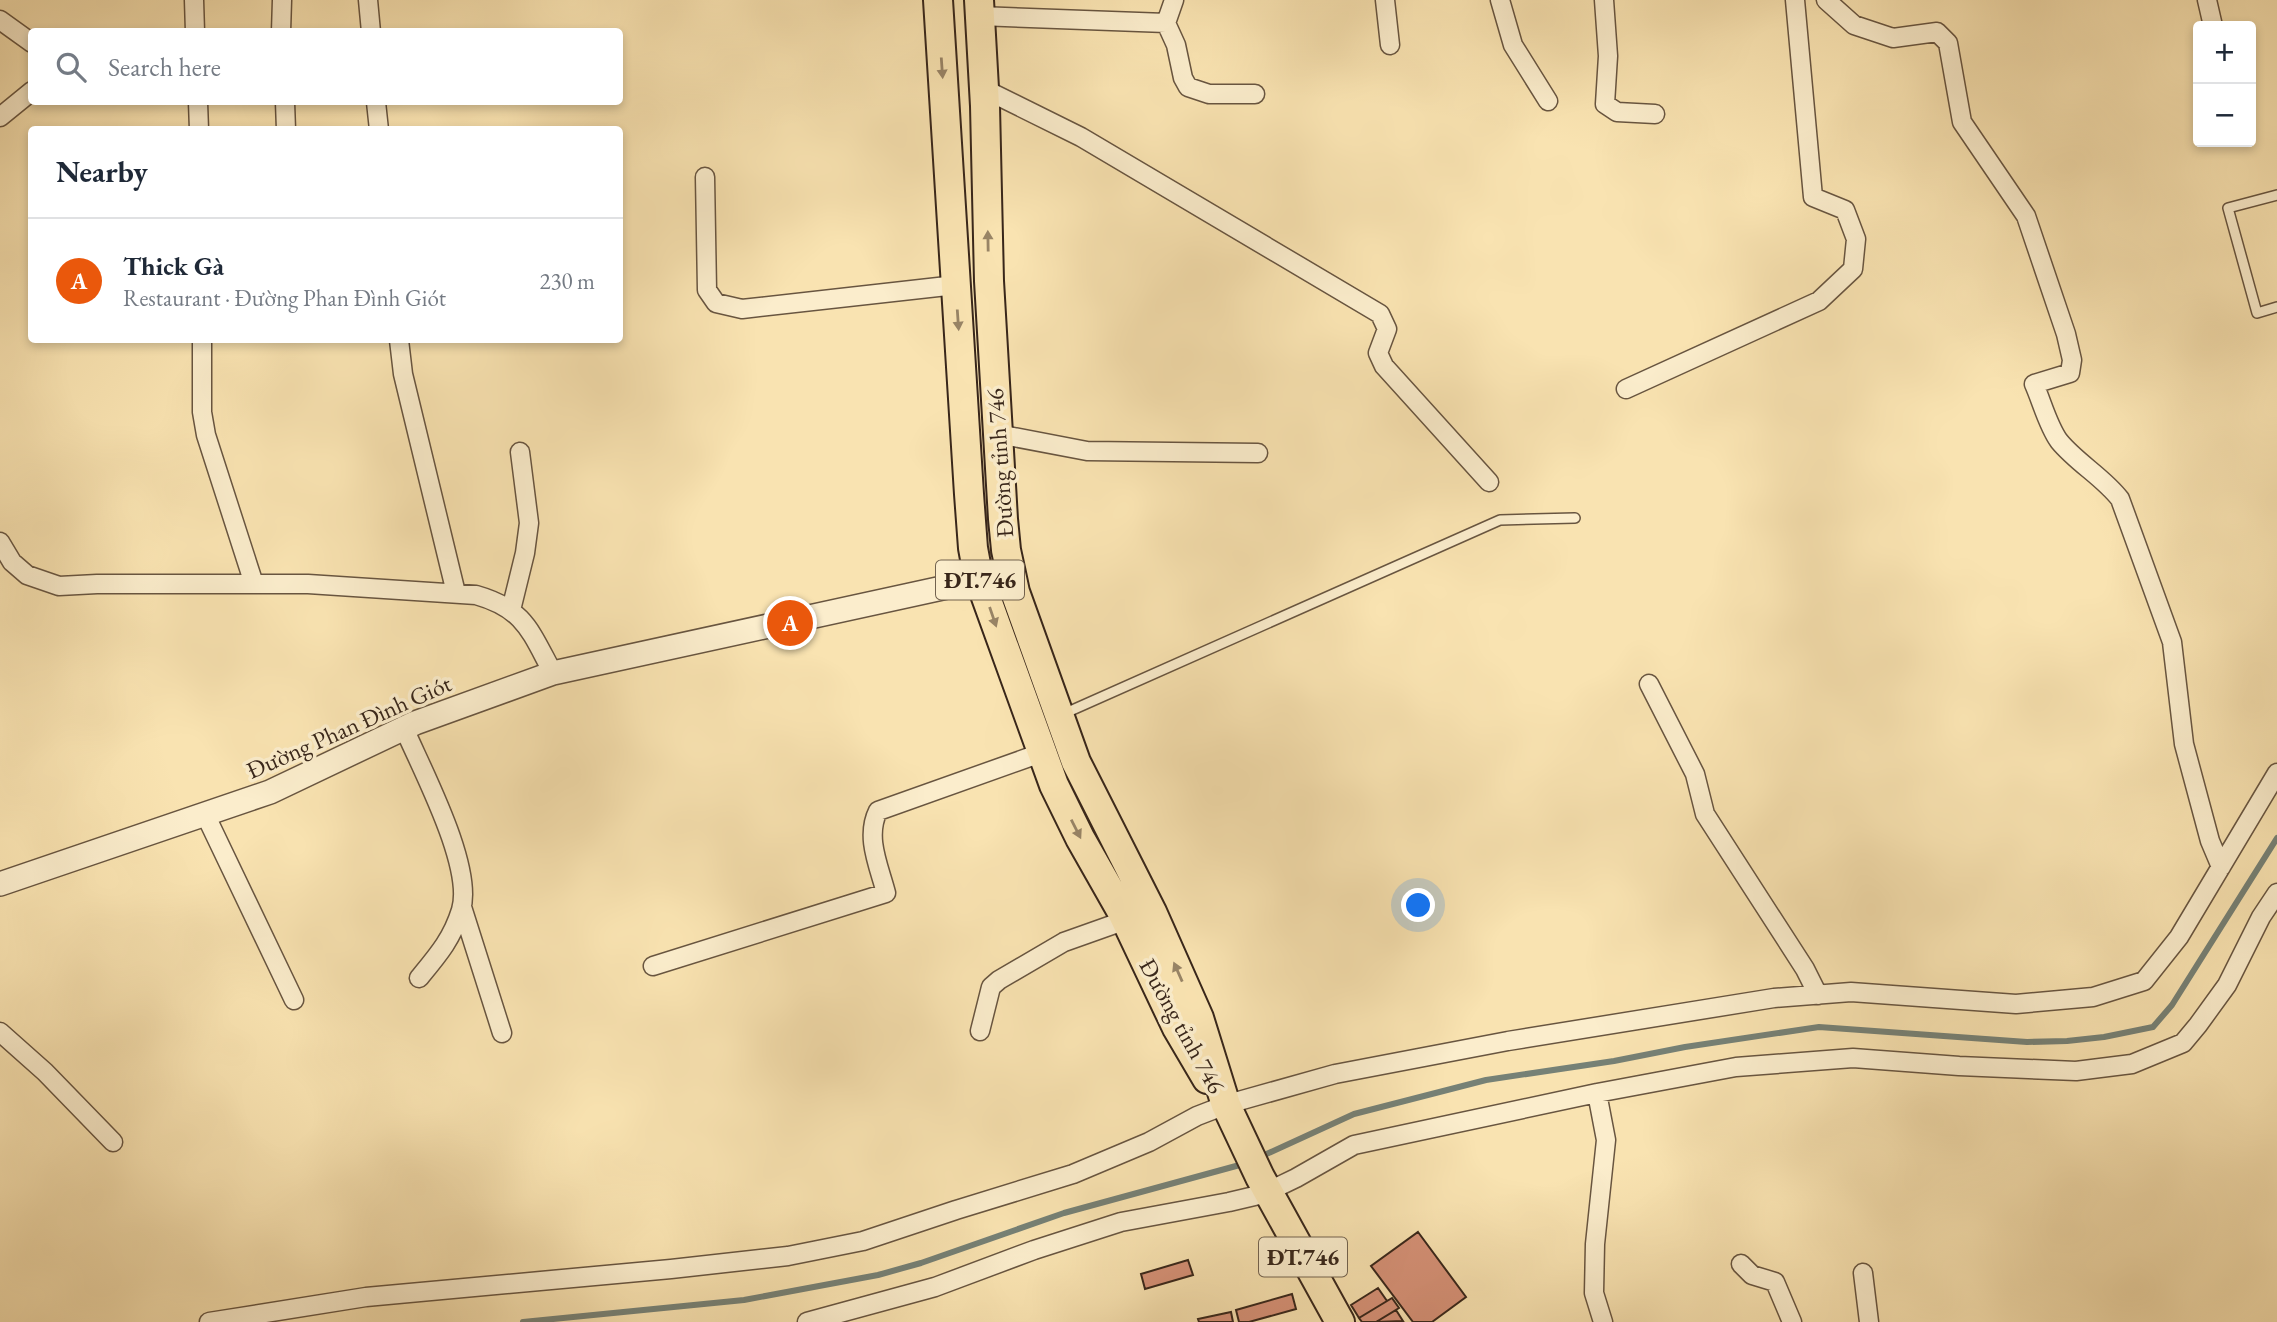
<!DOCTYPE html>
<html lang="en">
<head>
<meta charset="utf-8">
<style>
  :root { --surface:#fff; --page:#f2f2f3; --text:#1f2937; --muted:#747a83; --line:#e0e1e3; --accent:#ea580c }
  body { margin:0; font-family:"EB Garamond",serif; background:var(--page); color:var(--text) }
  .controls { position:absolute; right:21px; top:21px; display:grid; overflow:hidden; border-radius:7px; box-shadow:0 4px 10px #0003 }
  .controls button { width:63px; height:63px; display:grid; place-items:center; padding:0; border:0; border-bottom:2px solid var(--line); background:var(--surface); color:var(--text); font:35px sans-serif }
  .you { position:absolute; left:1419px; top:906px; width:24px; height:24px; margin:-18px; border:5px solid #fff; border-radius:50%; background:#1a73e8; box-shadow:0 0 0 10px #1a73e833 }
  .badge { display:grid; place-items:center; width:46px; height:46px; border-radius:50%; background:var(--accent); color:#fff; font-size:23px; font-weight:700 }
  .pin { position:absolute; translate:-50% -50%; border:4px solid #fff; box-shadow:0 2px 7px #0006 }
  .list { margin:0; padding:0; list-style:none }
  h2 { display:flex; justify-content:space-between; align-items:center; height:91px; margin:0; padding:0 28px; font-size:30px }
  h2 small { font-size:23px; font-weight:400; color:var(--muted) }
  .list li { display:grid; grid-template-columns:46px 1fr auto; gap:21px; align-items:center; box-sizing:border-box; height:126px; padding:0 28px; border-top:2px solid var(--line) }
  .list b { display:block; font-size:26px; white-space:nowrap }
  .list p { margin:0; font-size:23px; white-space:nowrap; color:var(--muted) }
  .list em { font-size:23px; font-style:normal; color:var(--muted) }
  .icon { flex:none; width:38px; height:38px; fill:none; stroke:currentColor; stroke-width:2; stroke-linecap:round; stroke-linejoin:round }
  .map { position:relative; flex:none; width:2277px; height:1322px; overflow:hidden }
  .search { position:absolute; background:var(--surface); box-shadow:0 4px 10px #0003; left:28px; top:28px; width:595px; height:77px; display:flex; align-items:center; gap:18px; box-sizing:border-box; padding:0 24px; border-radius:7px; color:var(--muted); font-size:26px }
  .panel { position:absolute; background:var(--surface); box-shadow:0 4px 10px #0003; left:28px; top:126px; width:595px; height:217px; border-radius:7px }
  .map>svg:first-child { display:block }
</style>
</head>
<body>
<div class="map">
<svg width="2277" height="1322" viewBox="0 0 2277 1322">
  <rect width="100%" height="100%" fill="#f9e3b1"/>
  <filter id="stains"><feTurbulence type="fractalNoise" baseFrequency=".00286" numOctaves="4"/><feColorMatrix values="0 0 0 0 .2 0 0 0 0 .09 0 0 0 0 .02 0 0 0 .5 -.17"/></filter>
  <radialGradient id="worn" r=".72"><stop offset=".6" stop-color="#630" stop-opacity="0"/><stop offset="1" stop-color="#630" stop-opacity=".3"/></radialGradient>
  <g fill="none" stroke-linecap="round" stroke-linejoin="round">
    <!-- stream -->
    <path stroke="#768176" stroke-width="6" d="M1260,1157l94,-43 132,-34 128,-19 71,-14 134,-20 208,15 40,-1 37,-4 49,-10 19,-22 105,-167
      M523,1322l221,-22 134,-25 43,-12 143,-50 183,-50"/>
  </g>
  <!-- building -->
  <path fill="#d69177" stroke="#38261a" stroke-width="2" d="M1418,1232l48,65 -34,25h-19l-42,-56z
    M1188,1260l5,15 -48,14 -4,-15z
    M1378,1288l9,13 -28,17 -8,-13z
    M1292,1294l4,15 -47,13h-10l-3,-12z
    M1392,1298l7,10 -23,14h-14l-3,-4z
    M1396,1310l7,11 -27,1z
    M1231,1312l2,10h-34l-1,-3z"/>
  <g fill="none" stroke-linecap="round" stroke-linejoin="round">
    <!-- service casing -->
    <g stroke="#685540" stroke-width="12">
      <path id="service" d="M2277,195l-49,13 29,105 20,-6
        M1061,715l439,-195 75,-2"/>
    </g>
    <!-- minor casing -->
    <g stroke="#685540" stroke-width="21">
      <path id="minor" d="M194,0l1,32
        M368,0l3,32
        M1385,0l5,45
        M1500,0l13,45 35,56
        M1604,0l4,56 -3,48 12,8 38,2
        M1826,0l28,25 39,13 44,-6 11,11 14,79 64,94 40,118 6,26 -2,13 -36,11c8,18 14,42 25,57 18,22 44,36 61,58l52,143 12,102 26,97 11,26
        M2207,0l6,26
        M979,16l187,7 10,22 7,33 5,9 21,7h46
        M0,20l32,23
        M1166,23l8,-23
        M281,32l1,-32
        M984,89l97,48 299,177 7,15 -9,24 6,13 105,116
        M198,102l1,28
        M285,102l1,28
        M376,102l3,28
        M0,117l32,-26
        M705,177l2,113 9,13 26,6 214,-24
        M202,340v72l4,23 48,149
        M399,340l4,34 53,219
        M1626,389l193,-88 34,-32 3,-30 -11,-29 -32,-13 -18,-197
        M998,434l89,17 171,2
        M0,542l12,20 15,13 32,11 38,-2h211l168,11c49,14 54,36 77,78
        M511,610l14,-57 4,-30 -9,-71
        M1649,684l46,90 10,40 100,155 13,26
        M404,728c18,42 70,139 57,182 -9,29 -23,45 -42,68
        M205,814l89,186
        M462,907l40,126
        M653,966l233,-73c-7,-27 -21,-56 -8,-82l163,-58
        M980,1031l11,-44 8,-7 65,-38 62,-22
        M0,1032l45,40 68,70
        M1597,1093l9,47 -11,104 -1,49 9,29
        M1741,1264l11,11 23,7 17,40
        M1863,1273l6,49
        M209,1322l157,-25 305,-28 117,-13 75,-15 93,-31 117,-36 76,-32 48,-26 31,-12 107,-30 173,-33 266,-43 77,-6 165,12 77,-7 51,-16 35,-44 98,-164
        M807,1322l128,-35 99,-37 87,-28 108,-20 34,-8 33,-16 58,-33 243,-52 139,-26 117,-9 106,8 117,5 56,-7 51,-21 15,-18 29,-40 34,-68 16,-24"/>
    </g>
    <!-- tertiary casing -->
    <g stroke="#685540" stroke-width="26">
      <path id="tertiary" d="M0,884l270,-92 145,-69 138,-50 458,-100"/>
    </g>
    <!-- primary casing -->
    <g stroke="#38261a" stroke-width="32">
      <path id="primary" d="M938,0l31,494 4,54 5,27 76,210 26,53 42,74 55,116 30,51
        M979,0l6,106 4,175 14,238 3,31 9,42 61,170 76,150 47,106 27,87 34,72 80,145"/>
    </g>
    <!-- service -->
    <use href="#service" stroke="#fbedcc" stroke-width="9"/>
    <!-- minor -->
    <use href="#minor" stroke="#fbedcc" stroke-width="18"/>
    <!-- tertiary -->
    <use href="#tertiary" stroke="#fbedcc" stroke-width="23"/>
    <!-- primary -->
    <use href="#primary" stroke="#f9e3b1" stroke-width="28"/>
  </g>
  <!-- one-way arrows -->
  <defs><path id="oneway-solid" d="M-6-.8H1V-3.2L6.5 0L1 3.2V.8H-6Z" transform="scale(1.75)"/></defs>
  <g fill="#988466">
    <use href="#oneway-solid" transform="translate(942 68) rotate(86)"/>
    <use href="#oneway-solid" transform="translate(988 241) rotate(-91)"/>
    <use href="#oneway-solid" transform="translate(958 320) rotate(86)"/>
    <use href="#oneway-solid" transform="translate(993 617) rotate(71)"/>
    <use href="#oneway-solid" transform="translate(1076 829) rotate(63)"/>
    <use href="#oneway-solid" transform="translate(1178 972) rotate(-114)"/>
  </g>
  <g text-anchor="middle" stroke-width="7" stroke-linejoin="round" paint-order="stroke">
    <!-- shield labels -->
    <g fill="#fbedcc" stroke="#72624f" stroke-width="2">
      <rect x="936" y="560.5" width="88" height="39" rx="5"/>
      <rect x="1259" y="1237.5" width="88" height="39" rx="5"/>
    </g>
    <g font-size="23" font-weight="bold" fill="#38261a">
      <text x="980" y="588">ĐT.746</text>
      <text x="1303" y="1265">ĐT.746</text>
    </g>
    <!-- street labels -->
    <g font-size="24" fill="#38261a" stroke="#fbedcc">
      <text transform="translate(1000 463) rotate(-94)" y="8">Đường tỉnh 746</text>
      <text transform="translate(349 727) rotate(-24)" y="8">Đường Phan Đình Giót</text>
      <text transform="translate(1182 1026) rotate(61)" y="8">Đường tỉnh 746</text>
    </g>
  </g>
  <rect width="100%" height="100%" filter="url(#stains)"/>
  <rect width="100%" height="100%" fill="url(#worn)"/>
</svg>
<div class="controls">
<button>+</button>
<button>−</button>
</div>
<div class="you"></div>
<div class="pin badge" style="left:790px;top:623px">A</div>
<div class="search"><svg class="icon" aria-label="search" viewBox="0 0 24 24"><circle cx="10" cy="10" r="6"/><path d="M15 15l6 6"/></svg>Search here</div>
<section class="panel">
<h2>Nearby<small></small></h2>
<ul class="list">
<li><span class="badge">A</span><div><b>Thick Gà</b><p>Restaurant · Đường Phan Đình Giót</p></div><em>230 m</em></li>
</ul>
</section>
</div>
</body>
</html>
